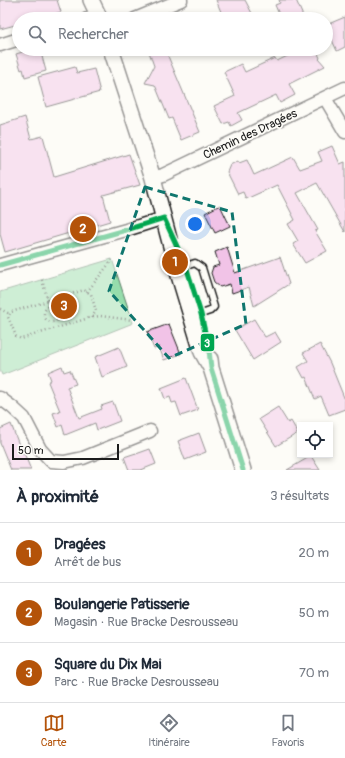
<!DOCTYPE html>
<html lang="fr">
<head>
<meta charset="utf-8">
<style>
  :root { --surface:#fff; --page:#f6f6f7; --text:#1f2937; --muted:#747a83; --line:#e0e1e3; --accent:#b45309 }
  body { margin:0; font-family:Pangolin,sans-serif; background:var(--page); color:var(--text) }
  .controls { position:absolute; right:12px; bottom:12px; display:grid; overflow:hidden; border-radius:0px; box-shadow:0 2px 6px #0003 }
  .controls button { width:36px; height:36px; display:grid; place-items:center; padding:0; border:0; border-bottom:1px solid var(--line); background:var(--surface); color:var(--text); font:20px sans-serif }
  .scale { position:absolute; left:12px; bottom:10px; width:107px; box-sizing:border-box; padding-left:4px; border:2px solid #1c1c1c; border-top:0; font-size:11px; line-height:14px; white-space:nowrap; color:#1c1c1c; -webkit-text-stroke:3px #fdfcf7; paint-order:stroke }
  .you { position:absolute; left:195px; top:224px; width:14px; height:14px; margin:-10px; border:3px solid #fff; border-radius:50%; background:#1a73e8; box-shadow:0 0 0 6px #1a73e833 }
  .badge { display:grid; place-items:center; width:26px; height:26px; border-radius:50%; background:var(--accent); color:#fff; font-size:13px; font-weight:700 }
  .pin { position:absolute; translate:-50% -50%; border:2px solid #fff; box-shadow:0 1px 4px #0006 }
  .list { margin:0; padding:0; list-style:none }
  h2 { display:flex; justify-content:space-between; align-items:center; height:52px; margin:0; padding:0 16px; font-size:17px }
  h2 small { font-size:13px; font-weight:400; color:var(--muted) }
  .list li { display:grid; grid-template-columns:26px 1fr auto; gap:12px; align-items:center; box-sizing:border-box; height:60px; padding:0 16px; border-top:1px solid var(--line) }
  .list b { display:block; font-size:15px; white-space:nowrap }
  .list p { margin:0; font-size:13px; white-space:nowrap; color:var(--muted) }
  .list em { font-size:13px; font-style:normal; color:var(--muted) }
  .icon { flex:none; width:22px; height:22px; fill:none; stroke:currentColor; stroke-width:2; stroke-linecap:round; stroke-linejoin:round }
  .map { position:relative; flex:none; width:345px; height:470px; overflow:hidden }
  .search { position:absolute; background:var(--surface); box-shadow:0 2px 6px #0003; left:12px; right:12px; top:12px; height:44px; display:flex; align-items:center; gap:10px; box-sizing:border-box; padding:0 14px; border-radius:22px; color:var(--muted); font-size:15px }
  .sheet { height:232px; background:var(--surface) }
  nav { display:flex; justify-content:space-around; align-items:center; box-sizing:border-box; height:56px; border-top:1px solid var(--line); background:var(--surface); font-size:11px; color:var(--muted) }
  nav a { display:grid; justify-items:center; gap:2px }
  nav .on { color:var(--accent) }
  .map>svg:first-child { display:block }
</style>
</head>
<body>
<div class="map">
<svg width="345" height="470" viewBox="0 0 345 470">
  <rect width="100%" height="100%" fill="#fdfcf7"/>
  <filter id="ink" filterUnits="userSpaceOnUse"><feTurbulence type="fractalNoise" baseFrequency=".025" numOctaves="2"/><feDisplacementMap in="SourceGraphic" scale="8" xChannelSelector="R" yChannelSelector="G"/><feConvolveMatrix kernelMatrix="1 2 1 2 8 2 1 2 1" color-interpolation-filters="sRGB"/></filter>
  <g filter="url(#ink)">
    <!-- green -->
    <path fill="#96ddac" stroke="#597c64" d="M112,259l21,64 -131,52 -2,-5v-78z"/>
    <!-- building -->
    <path fill="#f1c3e7" stroke="#1c1c1c" d="M0,0h57l4,12 -25,7h-17v5l-19,5z
      M216,0h29l10,19h-31z
      M279,0h17l7,16 -7,3h-15l-6,-14 5,-2z
      M345,17v30l-8,4 -11,-24v-2z
      M32,49h8l6,22 -21,6 -2,-8 -2,1 -5,-16z
      M148,49h17l35,83 -19,8 -9,-22 -3,1 -14,-34 -10,-2 9,-17z
      M302,49h14l4,9 -1,1 6,7 -36,18 6,11 -15,8 -4,-8 -38,18 4,7 -11,6 -2,-4 -6,2 -9,-18 21,-10 -11,-24 17,-8 4,8 30,-14 2,3z
      M75,67l2,6 17,-4 6,23 -54,15 -8,-30z
      M25,117l6,22 12,-3 11,41 75,-23 11,31 -37,10 7,26 -105,31 -5,-18v-109z
      M332,146l8,18 5,-2v70l-28,-49 -20,10 21,37 -3,1 12,20 -22,12 -12,-19 5,-3 -10,-17 7,-4 -18,-35 -31,14 -3,-7 -5,2 -11,-22 3,-7 8,-4 1,2 8,-3 7,15 39,-18 7,12 22,-8 -4,-9z
      M220,205l10,21 -15,7 -10,-20z
      M227,247l8,26 45,-16 9,27 -35,22 -5,-19 -17,6 -2,-9 -10,3 -6,-5 -3,-9 2,-6 6,-2 -4,-13z
      M254,319l11,18 10,-5 6,10 -28,18 -18,-30z
      M169,324l12,30 -17,6 -5,-13 -5,2 -7,-17z
      M320,344l10,19 15,37v9l-16,6 -8,-19 -6,3 -9,-22 -2,1 -6,-11 10,-6 -5,-8z
      M119,347l8,20 -25,10 -7,-20z
      M62,366l2,6 6,-2 6,14 -9,3 12,31 23,-9 -1,-3 12,-4 7,19 -23,9 -2,-7 -30,12 -3,-10 -4,2 -5,-14 7,-2 -12,-29 3,-2 -3,-8z
      M186,378l12,32 -17,6 -5,-14 -4,1 -2,-6 -5,2 -4,-11z
      M278,407l10,16 3,-2 7,12 -22,13 -17,-27z
      M11,424l11,29h2l7,17h-20l-11,-27v-14z
      M199,433l7,19 -21,8 -7,-19z
      M150,449l6,15 -15,6h-12l-5,-13 12,-4v1z
      M311,456l9,14h-33z"/>
    <g fill="none" stroke-linecap="round" stroke-linejoin="round">
      <!-- service casing -->
      <g stroke="#1c1c1c" stroke-width="9">
        <path id="service" d="M186,266l9,-3 7,5 12,39 -4,4 -9,3"/>
      </g>
      <!-- minor casing -->
      <g stroke="#1c1c1c" stroke-width="15">
        <path id="minor" d="M87,19l12,-3
          M135,19l46,-19
          M0,45l19,-6
          M325,98l20,34
          M153,178l10,-3 182,-87
          M0,265l126,-35 38,-12
          M0,398l12,9 12,11 16,31 11,12 13,1 19,-4 67,-27"/>
      </g>
      <!-- tertiary casing -->
      <g stroke="#1c1c1c" stroke-width="18">
        <path id="tertiary" d="M91,0l9,19
          M111,49l42,129 24,91 25,83 9,16
          M210,359l1,9 32,102"/>
      </g>
      <!-- path -->
      <path stroke="#1c1c1c" stroke-width="2.5" stroke-dasharray="1 3" stroke-linecap="butt" d="M42,280l6,21 36,-11 7,4 5,17 -4,6 -71,22 -5,-3 -8,-19 3,-5 37,-11 2,5
        M87,292l25,-32
        M44 314a8 8 0 1 1 16 0a8 8 0 1 1-16 0Z
        M0,309l10,5
        M93,317l7,-1 32,4"/>
      <!-- service -->
      <use href="#service" stroke="#fdfcf7" stroke-width="6"/>
      <!-- minor -->
      <use href="#minor" stroke="#fdfcf7" stroke-width="12"/>
      <!-- tertiary -->
      <use href="#tertiary" stroke="#fdfcf7" stroke-width="15"/>
      <!-- bus-1 casing -->
      <g stroke="#fdfcf7" stroke-width="8">
        <path id="bus-1" d="M164,218l22,48 15,48 8,36 2,18 32,102
          M0,265l126,-35 38,-12"/>
      </g>
      <!-- bus-1 -->
      <use href="#bus-1" stroke="#00a650" stroke-width="5"/>
    </g>
  </g>
  <!-- marked area -->
  <path d="M0 0H345V470H0ZM145,187l87,25 14,112 -77,34 -60,-67z" fill="#fdfcf7" fill-opacity=".55" fill-rule="evenodd"/>
  <path fill="none" stroke="#0f766e" stroke-width="3" stroke-dasharray="8 5" stroke-linejoin="round" d="M145,187l87,25 14,112 -77,34 -60,-67z"/>
  <g text-anchor="middle" stroke-width="3.5" stroke-linejoin="round" paint-order="stroke">
    <!-- street labels -->
    <g font-size="12" fill="#1c1c1c" stroke="#fdfcf7">
      <text transform="translate(250 134) rotate(-25)" y="4">Chemin des Dragées</text>
    </g>
  </g>
  <rect stroke="#fdfcf7" stroke-width="1.5" x="200" y="333" width="15" height="19" rx="4" fill="#00a650"/>
  <g font-size="11" text-anchor="middle" font-weight="bold" fill="#fff">
    <text x="207" y="347">3</text>
  </g>
</svg>
<div class="controls">
<button><svg class="icon" aria-label="locate" viewBox="0 0 24 24"><circle cx="12" cy="12" r="6"/><path d="M12 2v4M12 18v4M2 12h4M18 12h4"/></svg></button>
</div>
<div class="scale">50 m</div>
<div class="you"></div>
<div class="pin badge" style="left:175px;top:262px">1</div>
<div class="pin badge" style="left:83px;top:229px">2</div>
<div class="pin badge" style="left:64px;top:306px">3</div>
<div class="search"><svg class="icon" aria-label="search" viewBox="0 0 24 24"><circle cx="10" cy="10" r="6"/><path d="M15 15l6 6"/></svg>Rechercher</div>
</div>
<section class="sheet">
<h2>À proximité<small>3 résultats</small></h2>
<ul class="list">
<li><span class="badge">1</span><div><b>Dragées</b><p>Arrêt de bus</p></div><em>20 m</em></li>
<li><span class="badge">2</span><div><b>Boulangerie Patisserie</b><p>Magasin · Rue Bracke Desrousseau</p></div><em>50 m</em></li>
<li><span class="badge">3</span><div><b>Square du Dix Mai</b><p>Parc · Rue Bracke Desrousseau</p></div><em>70 m</em></li>
</ul>
</section>
<nav>
<a class="on"><svg class="icon" aria-label="map" viewBox="0 0 24 24"><path d="M3 6l6-2 6 2 6-2v14l-6 2-6-2-6 2zM9 4v14M15 6v14"/></svg>Carte</a>
<a><svg class="icon" aria-label="directions" viewBox="0 0 24 24"><path d="M12 3l9 9-9 9-9-9zM9 14v-3h6M13 9l2 2-2 2"/></svg>Itinéraire</a>
<a><svg class="icon" aria-label="saved" viewBox="0 0 24 24"><path d="M7 4h10v16l-5-4-5 4z"/></svg>Favoris</a>
</nav>
</body>
</html>
